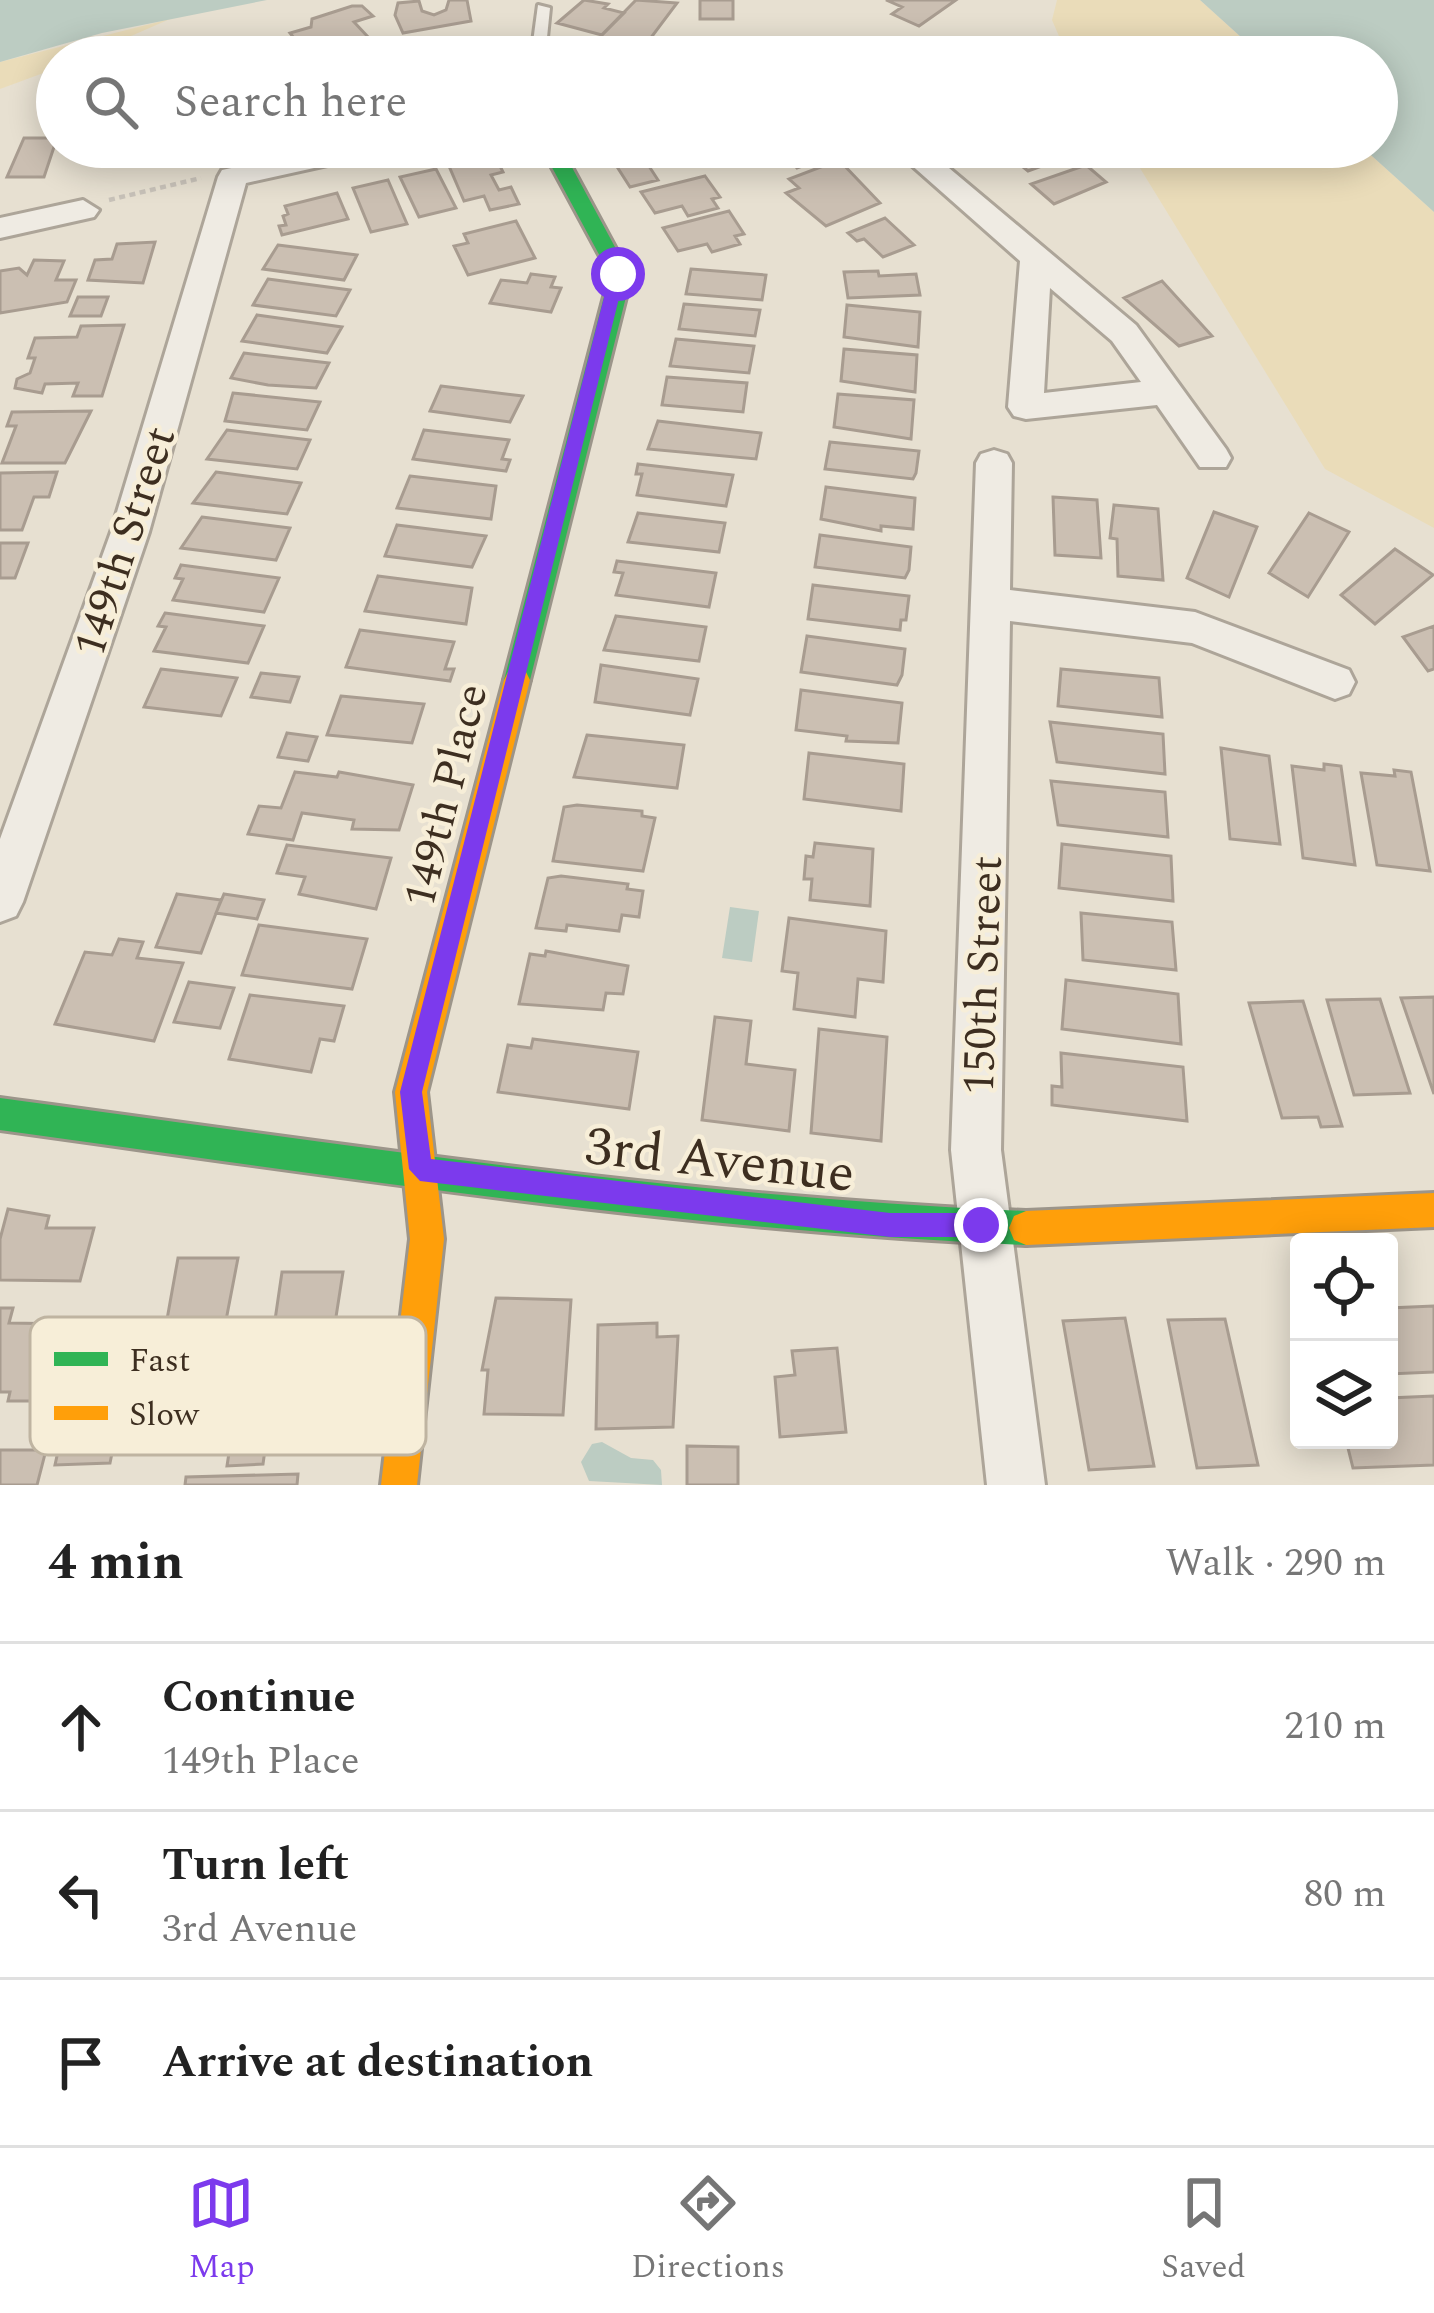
<!DOCTYPE html>
<html lang="en">
<head>
<meta charset="utf-8">
<style>
  :root { --surface:#fff; --page:#f2f2f2; --text:#222; --muted:#767676; --line:#e0e0e0; --accent:#7c3aed }
  body { margin:0; font-family:Spectral,serif; background:var(--page); color:var(--text) }
  .controls { position:absolute; right:36px; bottom:36px; display:grid; overflow:hidden; border-radius:12px; box-shadow:0 6px 30px #0003 }
  .controls button { width:108px; height:108px; display:grid; place-items:center; padding:0; border:0; border-bottom:3px solid var(--line); background:var(--surface); color:var(--text); font:60px sans-serif }
  .stop { position:absolute; width:36px; height:36px; margin:-27px; border:9px solid #7c3aed; border-radius:50%; background:#fff }
  .stop.end { background:#7c3aed; border-color:#fff; box-shadow:0 3px 12px #0008 }
  .list { margin:0; padding:0; list-style:none }
  h2 { display:flex; justify-content:space-between; align-items:center; height:156px; margin:0; padding:0 48px; font-size:51px }
  h2 small { font-size:39px; font-weight:400; color:var(--muted) }
  .list li { display:grid; grid-template-columns:78px 1fr auto; gap:36px; align-items:center; box-sizing:border-box; height:168px; padding:0 48px; border-top:3px solid var(--line) }
  .list b { display:block; font-size:45px; white-space:nowrap }
  .list p { margin:0; font-size:39px; white-space:nowrap; color:var(--muted) }
  .list em { font-size:39px; font-style:normal; color:var(--muted) }
  .icon { flex:none; width:66px; height:66px; fill:none; stroke:currentColor; stroke-width:2; stroke-linecap:round; stroke-linejoin:round }
  .map { position:relative; flex:none; width:1434px; height:1485px; overflow:hidden }
  .search { position:absolute; background:var(--surface); box-shadow:0 6px 30px #0003; left:36px; right:36px; top:36px; height:132px; display:flex; align-items:center; gap:30px; box-sizing:border-box; padding:0 42px; border-radius:66px; color:var(--muted); font-size:45px }
  .sheet { height:660px; background:var(--surface) }
  nav { display:flex; justify-content:space-around; align-items:center; box-sizing:border-box; height:168px; border-top:3px solid var(--line); background:var(--surface); font-size:33px; color:var(--muted) }
  nav a { display:grid; justify-items:center; gap:6px }
  nav .on { color:var(--accent) }
  .map>svg:first-child { display:block }
</style>
</head>
<body>
<div class="map">
<svg width="1434" height="1485" viewBox="0 0 1434 1485">
  <rect width="100%" height="100%" fill="#e7e0d1"/>
  <!-- sand -->
  <path fill="#eadcb9" d="M1057,0h143l63,57h-195l-16,-37z
    M170,19l-87,38h-26v11l-57,21v-27z
    M1127,147h235l72,65v316l-109,-59z"/>
  <!-- water -->
  <path fill="#bcccc2" d="M0,0h267l-165,33 -102,29z
    M1200,0h234v212l-72,-65h15v-90h-114z
    M730,907l29,4 -7,51 -30,-4z
    M602,1442l29,16 22,2 8,10 1,15 -73,-4 -8,-19 11,-18z"/>
  <!-- building -->
  <path fill="#cbbfb2" stroke="#a89c90" stroke-width="3" d="M449,0h18l4,21 -68,12 -8,-18 3,-12 21,-2 3,10 12,4 12,-5z
    M584,0l24,4 -4,4 20,5 -22,22 -45,-12z
    M636,0l41,3 -36,48 -28,-3 -8,9 -21,-4z
    M700,0h33v19h-33z
    M886,0h70l-37,26 -27,-12 10,-7z
    M352,6h10l11,10 -19,6 15,16 -33,15 -34,3 -16,-11 11,-3 -7,-9 21,-6 1,-8z
    M24,138h33l-13,39h-37z
    M651,147l6,10 -12,3 13,20 -28,7 -25,-39z
    M762,147h58l10,9 -33,12 -9,-10 -10,4z
    M1029,147h42l7,6 -50,18 -20,-16z
    M495,156l8,16 -12,3 8,15 12,-3 8,17 -29,6 -6,-14 -20,5 -15,-35z
    M839,160l41,43 -54,23 -40,-33 13,-5 -10,-9z
    M1086,165l20,17 -52,22 -23,-20z
    M436,169l20,39 -37,9 -19,-40z
    M705,176l15,21 -8,2 6,9 -30,8 -6,-10 -27,7 -14,-21z
    M388,180l19,44 -36,8 -18,-44z
    M337,193l11,26 -66,16 -3,-9 7,-1 -3,-9 5,-2 -3,-8z
    M729,211l15,23 -9,2 5,8 -28,8 -5,-8 -29,7 -15,-23z
    M885,218l29,27 -31,12 -19,-18 -7,2 -9,-8z
    M516,221l19,37 -67,17 -14,-29 14,-3 -4,-9z
    M155,242l-12,41 -55,-3 7,-20 17,-1 5,-15z
    M278,245l79,10 -13,25 -81,-11z
    M34,260l30,1 -8,19h20l-9,22 -67,11v-42l19,-3 8,7z
    M691,269l75,6 -4,25 -76,-6z
    M878,271l1,5 37,-2 4,21 -72,3 -4,-26z
    M531,274l24,3 -4,10 10,1 -10,24 -61,-9 11,-23 26,3z
    M268,279l82,11 -14,26 -83,-11z
    M1162,281l50,55 -33,10 -55,-48z
    M78,297h30l-7,19h-31z
    M684,304l76,6 -5,26 -76,-7z
    M847,305l73,7 -2,35 -74,-10z
    M257,315l85,12 -15,26 -85,-12z
    M124,325l-22,71h-29l5,-13 -33,1 -3,9 -27,-5 2,-9 13,-6 5,-15h-7l7,-20 42,-1 4,-11z
    M676,339l78,7 -5,27 -79,-7z
    M844,349l73,6 -2,37 -74,-11z
    M244,353l85,10 -13,25 -48,-3 -37,-7z
    M667,377l80,6 -4,29 -81,-7z
    M441,386l82,10 -13,26 -80,-11z
    M233,393l87,9 -13,28 -82,-9z
    M838,394l76,6 -3,39 -77,-12z
    M91,411l-26,52h-63l14,-37h-9l5,-14z
    M658,421l103,12 -5,26 -108,-10z
    M227,430l83,10 -13,29 -90,-10z
    M424,430l85,10 -7,19 8,1 -4,11 -93,-12z
    M830,442l89,9 -3,22 -3,6 -88,-10z
    M638,464l95,11 -7,31 -89,-11 5,-21h-6z
    M57,472l-8,25h-15l-12,33h-22v-57z
    M216,472l85,11 -14,31 -94,-11z
    M410,476l86,10 -5,33 -94,-11z
    M826,487l89,11 -2,31 -32,-3v5l-60,-12z
    M1053,497l44,3 4,58 -46,-3z
    M1114,505l44,4 5,71 -45,-4 -1,-37 -7,-1z
    M1214,512l43,15 -28,70 -42,-19z
    M638,513l87,10 -6,29 -91,-10z
    M1309,513l40,19 -41,65 -39,-24z
    M202,517l88,11 -14,32 -95,-12z
    M397,525l89,11 -14,31 -87,-11z
    M820,535l91,12 -2,23 -4,8 -90,-11z
    M0,543h28l-13,35h-15z
    M1395,549l38,26 -58,49 -34,-29z
    M617,561l99,12 -7,34 -93,-12 7,-22 -9,-1z
    M181,565l98,13 -15,34 -91,-12 10,-21 -8,-1z
    M378,576l94,12 -6,36 -101,-13z
    M813,585l96,11 -3,24h-5l-1,10 -92,-11z
    M165,613l99,13 -16,37 -94,-12 12,-24 -8,-1z
    M616,616l90,11 -7,34 -95,-11z
    M1434,626v43l-6,2 -25,-34z
    M360,630l94,12 -9,27h9l-4,12 -104,-14z
    M807,636l98,13 -3,26 -5,10 -96,-13z
    M601,665l97,14 -8,36 -95,-13z
    M161,669l76,9 -16,38 -77,-9z
    M1061,669l98,9 3,39 -104,-11z
    M261,673l38,4 -9,25 -39,-5z
    M801,690l101,13 -4,40 -52,-2 1,-5 -51,-6z
    M341,696l83,8 -12,39 -85,-8z
    M1050,722l113,12 2,40 -108,-12z
    M287,733l30,4 -9,24 -30,-4z
    M587,735l97,10 -7,43 -103,-11z
    M1221,748l48,8 11,88 -50,-5z
    M809,753l95,11 -3,47 -97,-12z
    M1324,764l17,2 14,99 -52,-7 -11,-92 32,4z
    M1394,770l17,2 19,99 -53,-6 -16,-92 34,3z
    M295,772l42,5 2,-5 74,13 -14,45 -47,-1 2,-9 -52,-7 -9,27 -45,-6 11,-28 22,2z
    M1051,781l114,11 3,45 -110,-12z
    M577,805l65,6v5l13,2 -12,53 -90,-10 11,-54z
    M815,843l58,6 -3,57 -60,-6 2,-21h-8l2,-23 7,1z
    M1062,844l109,12 2,45 -114,-13z
    M287,845l104,13 -15,51 -77,-15 6,-17 -28,-4z
    M561,876l67,8 -1,5 16,2 -4,26 -17,-2 -3,16 -52,-6 -1,6 -30,-3 12,-50z
    M177,894l44,6 -20,53 -45,-6z
    M224,894l40,6 -7,19 -41,-6z
    M1081,913l91,9 4,48 -93,-10z
    M789,918l97,13 -3,51 -25,-3 -3,38 -61,-8 4,-36 -16,-2z
    M259,925l108,14 -15,50 -110,-14z
    M119,939l24,3 -6,16 46,5 -29,78 -99,-17 30,-72 27,3z
    M546,951l82,15 -5,28 -17,-1 -3,17 -84,-6 11,-50 15,2z
    M1066,980l112,14 3,50 -119,-15z
    M189,982l45,6 -14,40 -46,-6z
    M250,995l94,11 -10,35 -14,-2 -9,33 -82,-13z
    M1434,997v97l-33,-96z
    M1380,999l30,94 -56,2 -27,-95z
    M1303,1001l39,125 -21,1 -3,-10 -36,1 -33,-115z
    M715,1017l36,4 -5,43 49,6 -6,61 -87,-11z
    M819,1029l68,8 -6,104 -70,-8z
    M533,1039l105,13 -9,57 -131,-17 10,-47 23,3z
    M1061,1053l122,14 4,54 -135,-16v-19l10,1z
    M8,1209l41,7 -3,12h48l-14,53 -80,-1v-41z
    M178,1258h60l-21,109h-15l-5,25h-43z
    M282,1272h61l-17,109h-62l2,-16h-22l8,-45h23z
    M496,1298l75,2 -8,115 -79,-1 4,-44h-6z
    M1434,1306v66l-45,2v-66z
    M0,1308h13l-4,15 62,1 -18,77h-45l2,-9h-10z
    M1125,1318l29,148 -65,4 -26,-149z
    M1225,1319l33,146 -61,3 -29,-148z
    M657,1323v14l21,-1 -5,91 -77,2 2,-104z
    M837,1348l9,84 -66,5 -5,-60 20,-2 -3,-24z
    M1434,1396v69l-81,3 -7,-28h43v-42z
    M272,1400l-9,64 -36,2 10,-65z
    M119,1419l-9,44 -55,2 10,-45z
    M687,1446l51,1v38h-51z
    M0,1450h46l-9,35h-37z
    M298,1474l-1,11h-112l1,-8z"/>
  <g fill="none" stroke-linecap="round" stroke-linejoin="round">
    <!-- lane casing -->
    <g stroke="#ada599" stroke-width="6">
      <path id="lane" d="M538,5l12,3 -5,49h-14z"/>
    </g>
    <!-- street casing -->
    <g stroke="#ada599" stroke-width="6">
      <path id="street" d="M329,147h57l-4,6 -136,30 -97,349 -126,370 -7,14 -16,6v-83l111,-307 107,-355 4,-7z
        M891,147h33l212,178 90,124 5,9 -5,9h-26l-43,-62 -131,14 -12,-3 -6,-9 12,-146zM1050,288l62,53 29,41 -97,11z
        M83,200l16,10 -5,7 -94,21v-20z
        M994,450l13,4 5,9 -2,127 185,22 154,58 6,12 -6,12 -14,5 -143,-56 -182,-22 -9,529 44,335h-58l-36,-335 25,-687 5,-9z"/>
    </g>
    <!-- fast casing -->
    <g stroke="#9c958a" stroke-width="6">
      <path id="fast" d="M541,147h20l61,113 6,29 -98,391 -4,8h-18l-4,-8 102,-391 -4,-29z
        M0,1098c342,46 681,99 1026,113l12,5 5,12 -5,12 -12,5c-345,-15 -684,-68 -1026,-115z"/>
    </g>
    <!-- slow casing -->
    <g stroke="#9c958a" stroke-width="6">
      <path id="slow" d="M517,669l9,3 4,8 -103,412 17,147 -27,246h-36l29,-246 -15,-147 109,-412 4,-8z
        M1434,1193v34l-408,18 -12,-5 -5,-12 5,-12 12,-5z"/>
    </g>
    <!-- path -->
    <path stroke="#c8c2b9" stroke-width="4.5" stroke-dasharray="6 4.5" stroke-linecap="butt" d="M109,200l92,-22"/>
    <!-- lane -->
    <use href="#lane" fill="#efebe3" fill-rule="evenodd"/>
    <!-- street -->
    <use href="#street" fill="#efebe3" fill-rule="evenodd"/>
    <!-- fast -->
    <use href="#fast" fill="#30b455" fill-rule="evenodd"/>
    <!-- slow -->
    <use href="#slow" fill="#ff9f0a" fill-rule="evenodd"/>
  </g>
  <!-- route -->
  <path fill="#7c3aed" d="M618,269l7,5 -203,818 9,67 459,54h91l12,12 -12,12h-91l-470,-56 -11,-12 -9,-77 210,-818z"/>
  <g text-anchor="middle" stroke-width="9" stroke-linejoin="round" paint-order="stroke">
    <!-- street labels -->
    <g font-size="45" fill="#3d2e20" stroke="#f7eed8">
      <text transform="translate(123 541) rotate(-72)" y="16">149th Street</text>
      <text transform="translate(444 795) rotate(-76)" y="16">149th Place</text>
      <text transform="translate(981 975) rotate(-88)" y="16">150th Street</text>
    </g>
    <!-- near-street labels -->
    <g font-size="54" fill="#3d2e20" stroke="#f7eed8">
      <text transform="translate(720 1158) rotate(6)" y="19">3rd Avenue</text>
    </g>
  </g>
  <!-- legend -->
  <rect x="30" y="1317" width="396" height="138" rx="18" fill="#f7eed8" stroke="#bfb4a1" stroke-width="3"/>
  <rect x="54" y="1352" width="54" height="14" fill="#30b455"/>
  <rect x="54" y="1406" width="54" height="14" fill="#ff9f0a"/>
  <g font-size="33" fill="#3d2e20">
    <text x="129" y="1371">Fast</text>
    <text x="129" y="1425">Slow</text>
  </g>
</svg>
<div class="controls">
<button><svg class="icon" aria-label="locate" viewBox="0 0 24 24"><circle cx="12" cy="12" r="6"/><path d="M12 2v4M12 18v4M2 12h4M18 12h4"/></svg></button>
<button><svg class="icon" aria-label="layers" viewBox="0 0 24 24"><path d="M12 4l9 5-9 5-9-5zM3 14l9 5 9-5"/></svg></button>
</div>
<div class="stop" style="left:618px;top:274px"></div>
<div class="stop end" style="left:981px;top:1225px"></div>
<div class="search"><svg class="icon" aria-label="search" viewBox="0 0 24 24"><circle cx="10" cy="10" r="6"/><path d="M15 15l6 6"/></svg>Search here</div>
</div>
<section class="sheet">
<h2>4 min<small>Walk · 290 m</small></h2>
<ul class="list">
<li><svg class="icon" aria-label="ahead" viewBox="0 0 24 24"><path d="M12 20V5M6 11l6-6 6 6"/></svg><div><b>Continue</b><p>149th Place</p></div><em>210 m</em></li>
<li><svg class="icon" aria-label="left" viewBox="0 0 24 24"><path d="M17 20v-9H6M10 6l-5 5 5 5"/></svg><div><b>Turn left</b><p>3rd Avenue</p></div><em>80 m</em></li>
<li><svg class="icon" aria-label="arrive" viewBox="0 0 24 24"><path d="M6 21V4h12l-3 4 3 4H6"/></svg><div><b>Arrive at destination</b></div></li>
</ul>
</section>
<nav>
<a class="on"><svg class="icon" aria-label="map" viewBox="0 0 24 24"><path d="M3 6l6-2 6 2 6-2v14l-6 2-6-2-6 2zM9 4v14M15 6v14"/></svg>Map</a>
<a><svg class="icon" aria-label="directions" viewBox="0 0 24 24"><path d="M12 3l9 9-9 9-9-9zM9 14v-3h6M13 9l2 2-2 2"/></svg>Directions</a>
<a><svg class="icon" aria-label="saved" viewBox="0 0 24 24"><path d="M7 4h10v16l-5-4-5 4z"/></svg>Saved</a>
</nav>
</body>
</html>
